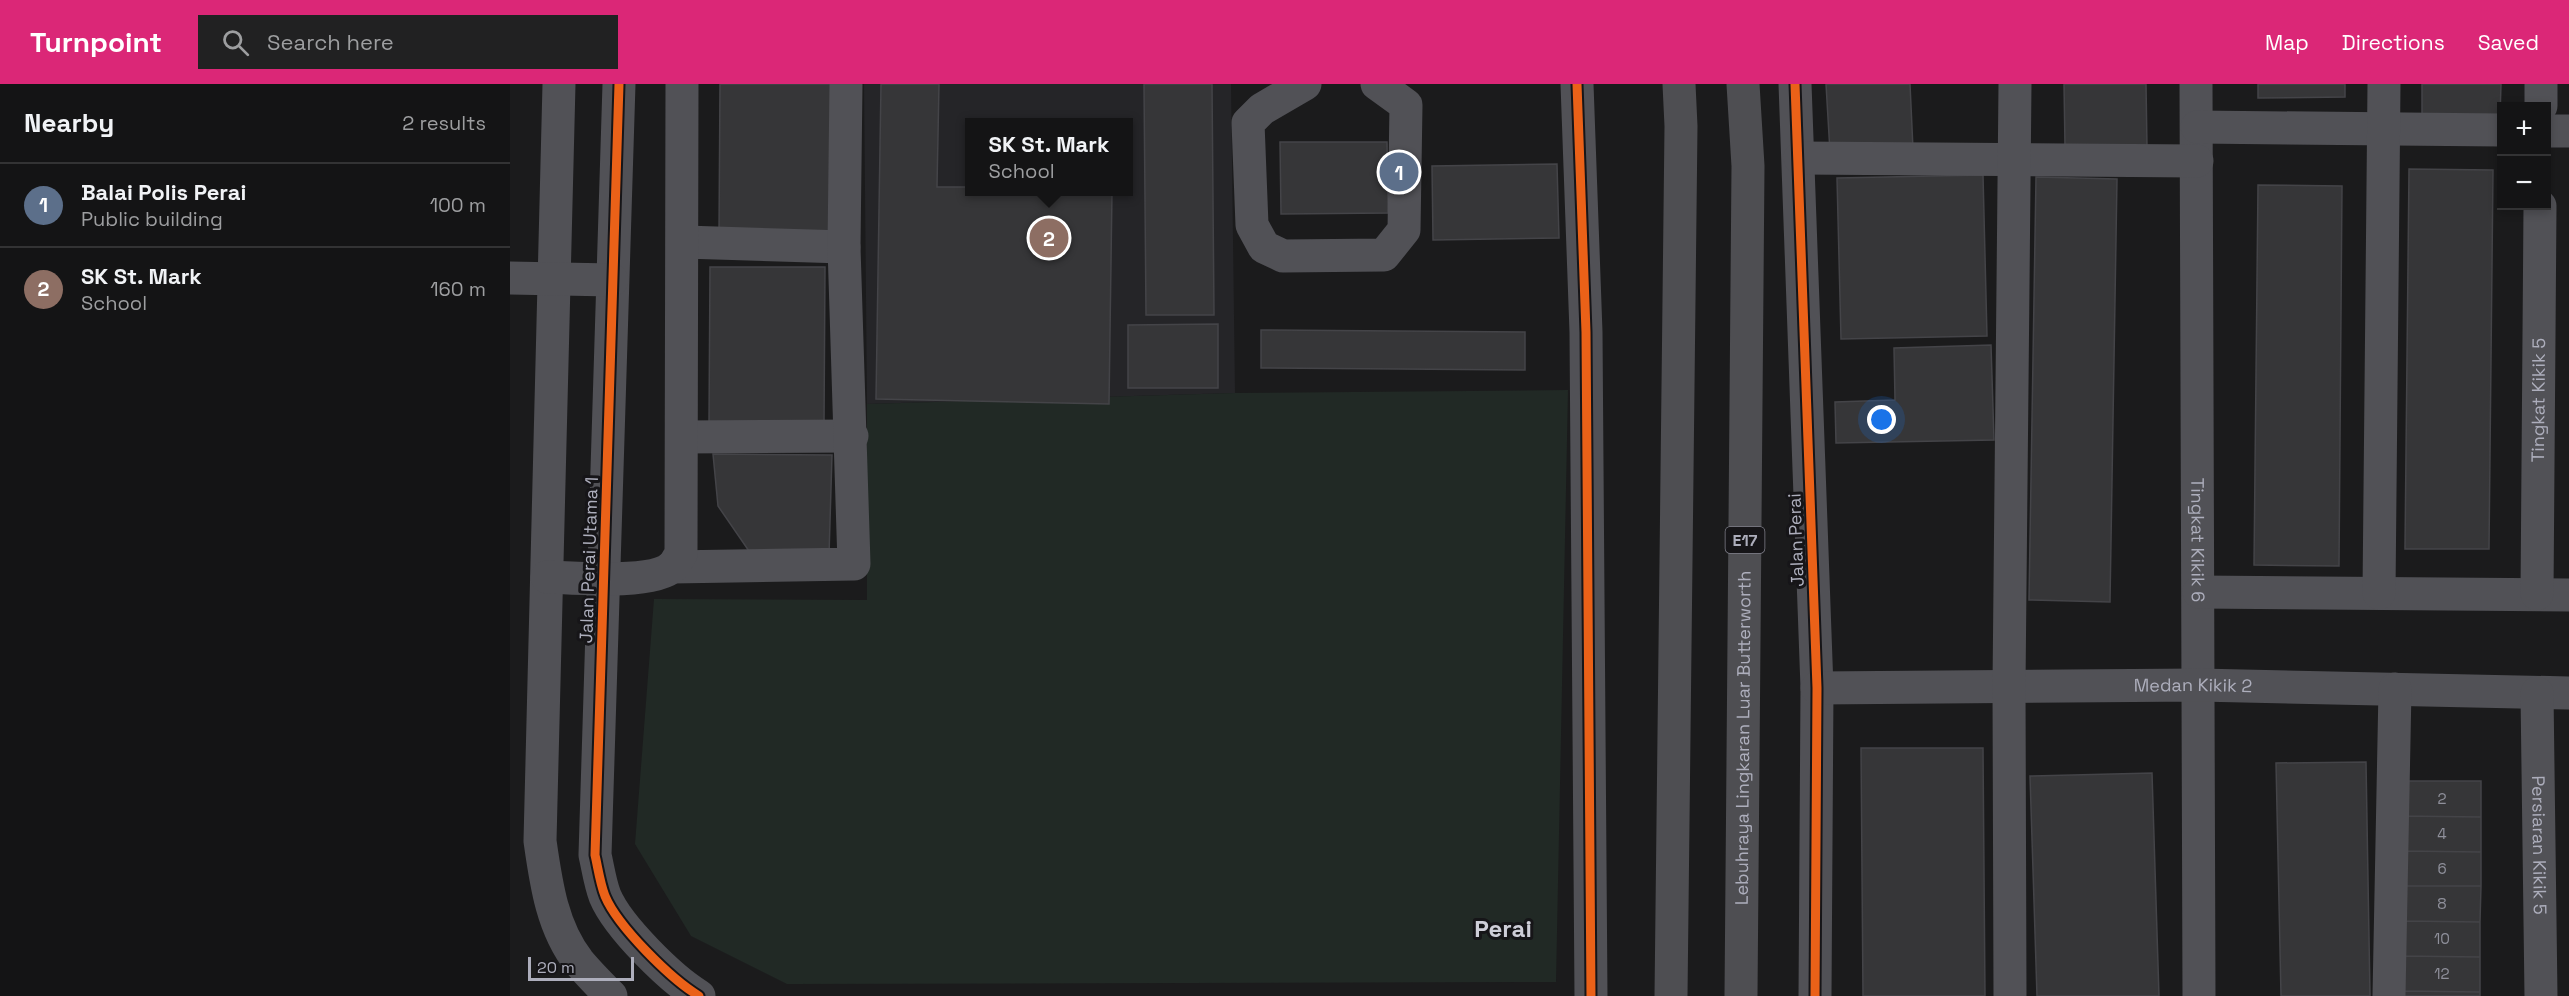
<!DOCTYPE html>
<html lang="en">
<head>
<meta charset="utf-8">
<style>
  :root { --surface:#141415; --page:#212122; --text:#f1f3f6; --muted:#9d9ea0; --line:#333334; --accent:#db2777 }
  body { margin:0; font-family:"Space Grotesk",sans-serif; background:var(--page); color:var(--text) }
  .controls { position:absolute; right:18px; top:18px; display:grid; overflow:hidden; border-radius:0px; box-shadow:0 3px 9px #0003 }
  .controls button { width:54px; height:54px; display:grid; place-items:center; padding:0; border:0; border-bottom:2px solid var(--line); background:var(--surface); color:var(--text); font:30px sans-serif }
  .scale { position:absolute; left:18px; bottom:15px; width:106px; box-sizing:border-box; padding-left:6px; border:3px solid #adaebc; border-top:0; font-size:16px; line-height:21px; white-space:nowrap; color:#adaebc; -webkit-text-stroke:4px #161518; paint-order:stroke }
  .you { position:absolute; left:1372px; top:336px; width:21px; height:21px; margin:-15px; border:4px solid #fff; border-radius:50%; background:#1a73e8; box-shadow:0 0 0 9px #1a73e833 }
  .badge { display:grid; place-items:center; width:39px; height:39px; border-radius:50%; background:var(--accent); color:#fff; font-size:20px; font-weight:700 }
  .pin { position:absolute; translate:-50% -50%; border:3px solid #fff; box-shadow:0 2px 6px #0006 }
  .popup { position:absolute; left:455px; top:34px; width:168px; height:78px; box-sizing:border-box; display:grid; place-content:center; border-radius:0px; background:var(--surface); filter:drop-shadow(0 2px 4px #0005); font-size:20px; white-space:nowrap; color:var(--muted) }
  .popup b { font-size:22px; color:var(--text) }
  .popup::after { content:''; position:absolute; left:50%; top:100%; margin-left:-12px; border:12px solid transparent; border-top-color:var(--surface) }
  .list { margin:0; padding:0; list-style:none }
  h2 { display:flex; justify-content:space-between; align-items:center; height:78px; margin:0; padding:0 24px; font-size:26px }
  h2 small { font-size:20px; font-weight:400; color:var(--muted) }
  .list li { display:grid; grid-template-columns:39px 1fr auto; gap:18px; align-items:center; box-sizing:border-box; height:84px; padding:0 24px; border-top:2px solid var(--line) }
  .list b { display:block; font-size:22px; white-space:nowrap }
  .list p { margin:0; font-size:20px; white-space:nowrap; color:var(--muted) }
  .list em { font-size:20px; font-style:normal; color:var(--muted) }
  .icon { flex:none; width:33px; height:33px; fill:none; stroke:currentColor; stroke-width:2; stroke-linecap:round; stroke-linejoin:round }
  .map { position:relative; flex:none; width:2059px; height:912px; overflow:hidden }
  header { display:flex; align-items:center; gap:36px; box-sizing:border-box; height:84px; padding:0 30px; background:var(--accent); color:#fff }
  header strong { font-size:28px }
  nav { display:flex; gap:33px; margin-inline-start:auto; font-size:21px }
  .search { width:420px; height:54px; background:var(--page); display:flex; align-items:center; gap:15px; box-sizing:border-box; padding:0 21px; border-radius:0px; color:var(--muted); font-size:22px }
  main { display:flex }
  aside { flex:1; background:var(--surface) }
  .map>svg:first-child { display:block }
</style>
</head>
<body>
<header>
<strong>Turnpoint</strong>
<div class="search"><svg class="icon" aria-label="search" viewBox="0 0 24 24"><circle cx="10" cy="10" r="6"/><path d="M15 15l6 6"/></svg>Search here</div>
<nav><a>Map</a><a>Directions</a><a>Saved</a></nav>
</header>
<main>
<aside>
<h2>Nearby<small>2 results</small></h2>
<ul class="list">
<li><span class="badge" style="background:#5c6f8a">1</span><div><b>Balai Polis Perai</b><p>Public building</p></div><em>100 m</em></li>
<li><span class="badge" style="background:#8d6e63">2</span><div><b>SK St. Mark</b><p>School</p></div><em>160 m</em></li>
</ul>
</aside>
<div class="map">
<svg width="2059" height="912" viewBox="0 0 2059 912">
  <rect width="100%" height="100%" fill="#1b1b1c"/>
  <!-- built -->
  <path fill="#252528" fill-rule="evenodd" d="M354,0h367l4,309 -368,11zM460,39h158v69h-158z"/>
  <!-- green -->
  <path fill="#212925" d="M1058,306l-12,592 -769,2 -96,-48 -56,-92 19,-245 213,1v-196l368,-11z"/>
  <!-- building -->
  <path fill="#363638" stroke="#444448" stroke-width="1.5" d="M210,0h116l-1,154 -116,-2z
    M371,0h58l-2,103h33v5h142l-3,212 -233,-5z
    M634,0h68l2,231h-68z
    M1316,0h84l3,65 -83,3z
    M1554,0h82l1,63h-82z
    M1748,0h87v13l-87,1z
    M1912,0h79l-1,33 -78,-2z
    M770,58h107l1,71 -107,1z
    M1047,80l2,74 -126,2 -1,-74z
    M1899,85l84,1 -4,379h-84z
    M1473,91l4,161 -146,3 -4,-161z
    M1526,93l81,2 -7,423 -81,-2z
    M1748,101l84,1 -3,380 -85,-1z
    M200,183h115l-1,158 -115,-1z
    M708,240v64h-90v-63z
    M751,246l264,2v38l-264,-2z
    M1481,261l3,95 -158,3 -1,-41 60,-2 -1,-52z
    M203,370l119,1 -3,100 -78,-1 -33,-48z
    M1351,664h122l2,248h-122z
    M1856,678l4,234h-89l-5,-233z
    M1642,689l7,223h-122l-7,-220z
    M1893,697h78v36l-78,-1z
    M1893,732l78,1v35l-78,-1z
    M1893,767l78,1v34h-78z
    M1893,802h78l-1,36 -77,-1z
    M1893,837l77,1v35l-77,-1z
    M1893,872l77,1v35l-77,-1z
    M1893,907l77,1v4h-77z"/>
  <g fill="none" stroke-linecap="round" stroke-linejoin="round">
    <!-- minor -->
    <g stroke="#515156" stroke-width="33">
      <path d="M49,0l-19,757c6,42 12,87 39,121 10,12 21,23 32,34"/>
      <path d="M109,0l-24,771c3,13 5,28 10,41 13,31 66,83 94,100"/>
      <path d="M795,0l-43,25 -14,14 4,102 12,22 19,9 101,-1 20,-25 2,-125 -29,-21"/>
      <path d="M1067,0l9,248 5,664"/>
      <path d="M1285,0l22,604 -2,308"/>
      <path id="s1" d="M1686,0l3,912"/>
      <path d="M2031,22v-22"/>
      <path d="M1687,43l305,3"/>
      <path d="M2036,47h23"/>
      <path d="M1290,74l397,3"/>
      <path d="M174,158l160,5"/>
      <path d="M0,194l102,2"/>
      <path d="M172,353l170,-1"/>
      <path d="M162,483l182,-3 -10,-317 2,-163"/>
      <path d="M37,493c27,1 107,8 126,-11 3,-3 5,-8 8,-12l1,-470"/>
      <path d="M1689,508l370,3"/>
      <path d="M1869,509l5,-509"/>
      <path id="s2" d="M2027,510l3,-388"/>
      <path id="s3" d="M1307,604l382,-3 370,8"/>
      <path id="s4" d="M2027,609l4,303"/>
      <path d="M1500,912l-1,-310 6,-602"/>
      <path d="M1879,912l6,-307"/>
    </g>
    <!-- highway -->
    <g stroke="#4e4e52" stroke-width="33">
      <path d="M1161,912l10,-870 -2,-42"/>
      <path id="s5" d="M1231,912l7,-830 -5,-82"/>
    </g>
    <!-- cycleway casing -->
    <g stroke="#161518" stroke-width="13">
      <path id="cycleway" d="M109,0l-24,771c3,13 5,28 10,41 13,31 66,83 94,100
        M1067,0l9,248 5,664
        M1285,0l22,604 -2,308"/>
    </g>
    <!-- cycleway -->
    <use href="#cycleway" stroke="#ea6118" stroke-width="9"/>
  </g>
  <g text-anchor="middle" stroke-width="6" stroke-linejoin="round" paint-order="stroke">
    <!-- number labels -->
    <g font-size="15" fill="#8f909b">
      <text x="1932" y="720">2</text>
      <text x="1932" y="755">4</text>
      <text x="1932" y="790">6</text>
      <text x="1932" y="825">8</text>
      <text x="1932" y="860">10</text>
      <text x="1932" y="895">12</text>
    </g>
    <!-- shield labels -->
    <rect fill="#161518" stroke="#80808b" stroke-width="1.5" x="1215.5" y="443" width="39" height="26" rx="4.5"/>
    <g font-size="16" font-weight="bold" fill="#adaebc">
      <text x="1235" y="462">E17</text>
    </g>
    <!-- street labels -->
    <g font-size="18" fill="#adaebc" stroke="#161518">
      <text dy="6" stroke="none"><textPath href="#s2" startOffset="194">Tingkat Kikik 5</textPath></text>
      <text transform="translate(1286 456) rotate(-92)" y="6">Jalan Perai</text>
      <text dy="6" stroke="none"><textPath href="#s1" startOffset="456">Tingkat Kikik 6</textPath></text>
      <text transform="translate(79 476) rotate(-88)" y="6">Jalan Perai Utama 1</text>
      <text dy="6" stroke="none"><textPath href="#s3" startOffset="376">Medan Kikik 2</textPath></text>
      <text dy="6" stroke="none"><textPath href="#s5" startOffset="258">Lebuhraya Lingkaran Luar Butterworth</textPath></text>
      <text dy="6" stroke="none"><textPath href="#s4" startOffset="152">Persiaran Kikik 5</textPath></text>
    </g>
    <!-- district labels -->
    <g font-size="24" font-weight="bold" fill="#ceced8" stroke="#161518">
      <text x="993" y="853">Perai</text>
    </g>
  </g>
</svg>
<div class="controls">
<button>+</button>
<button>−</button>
</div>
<div class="scale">20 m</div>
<div class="you"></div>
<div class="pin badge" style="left:889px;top:88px;background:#5c6f8a">1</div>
<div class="pin badge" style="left:539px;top:154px;background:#8d6e63">2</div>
<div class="popup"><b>SK St. Mark</b>School</div>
</div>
</main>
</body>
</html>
